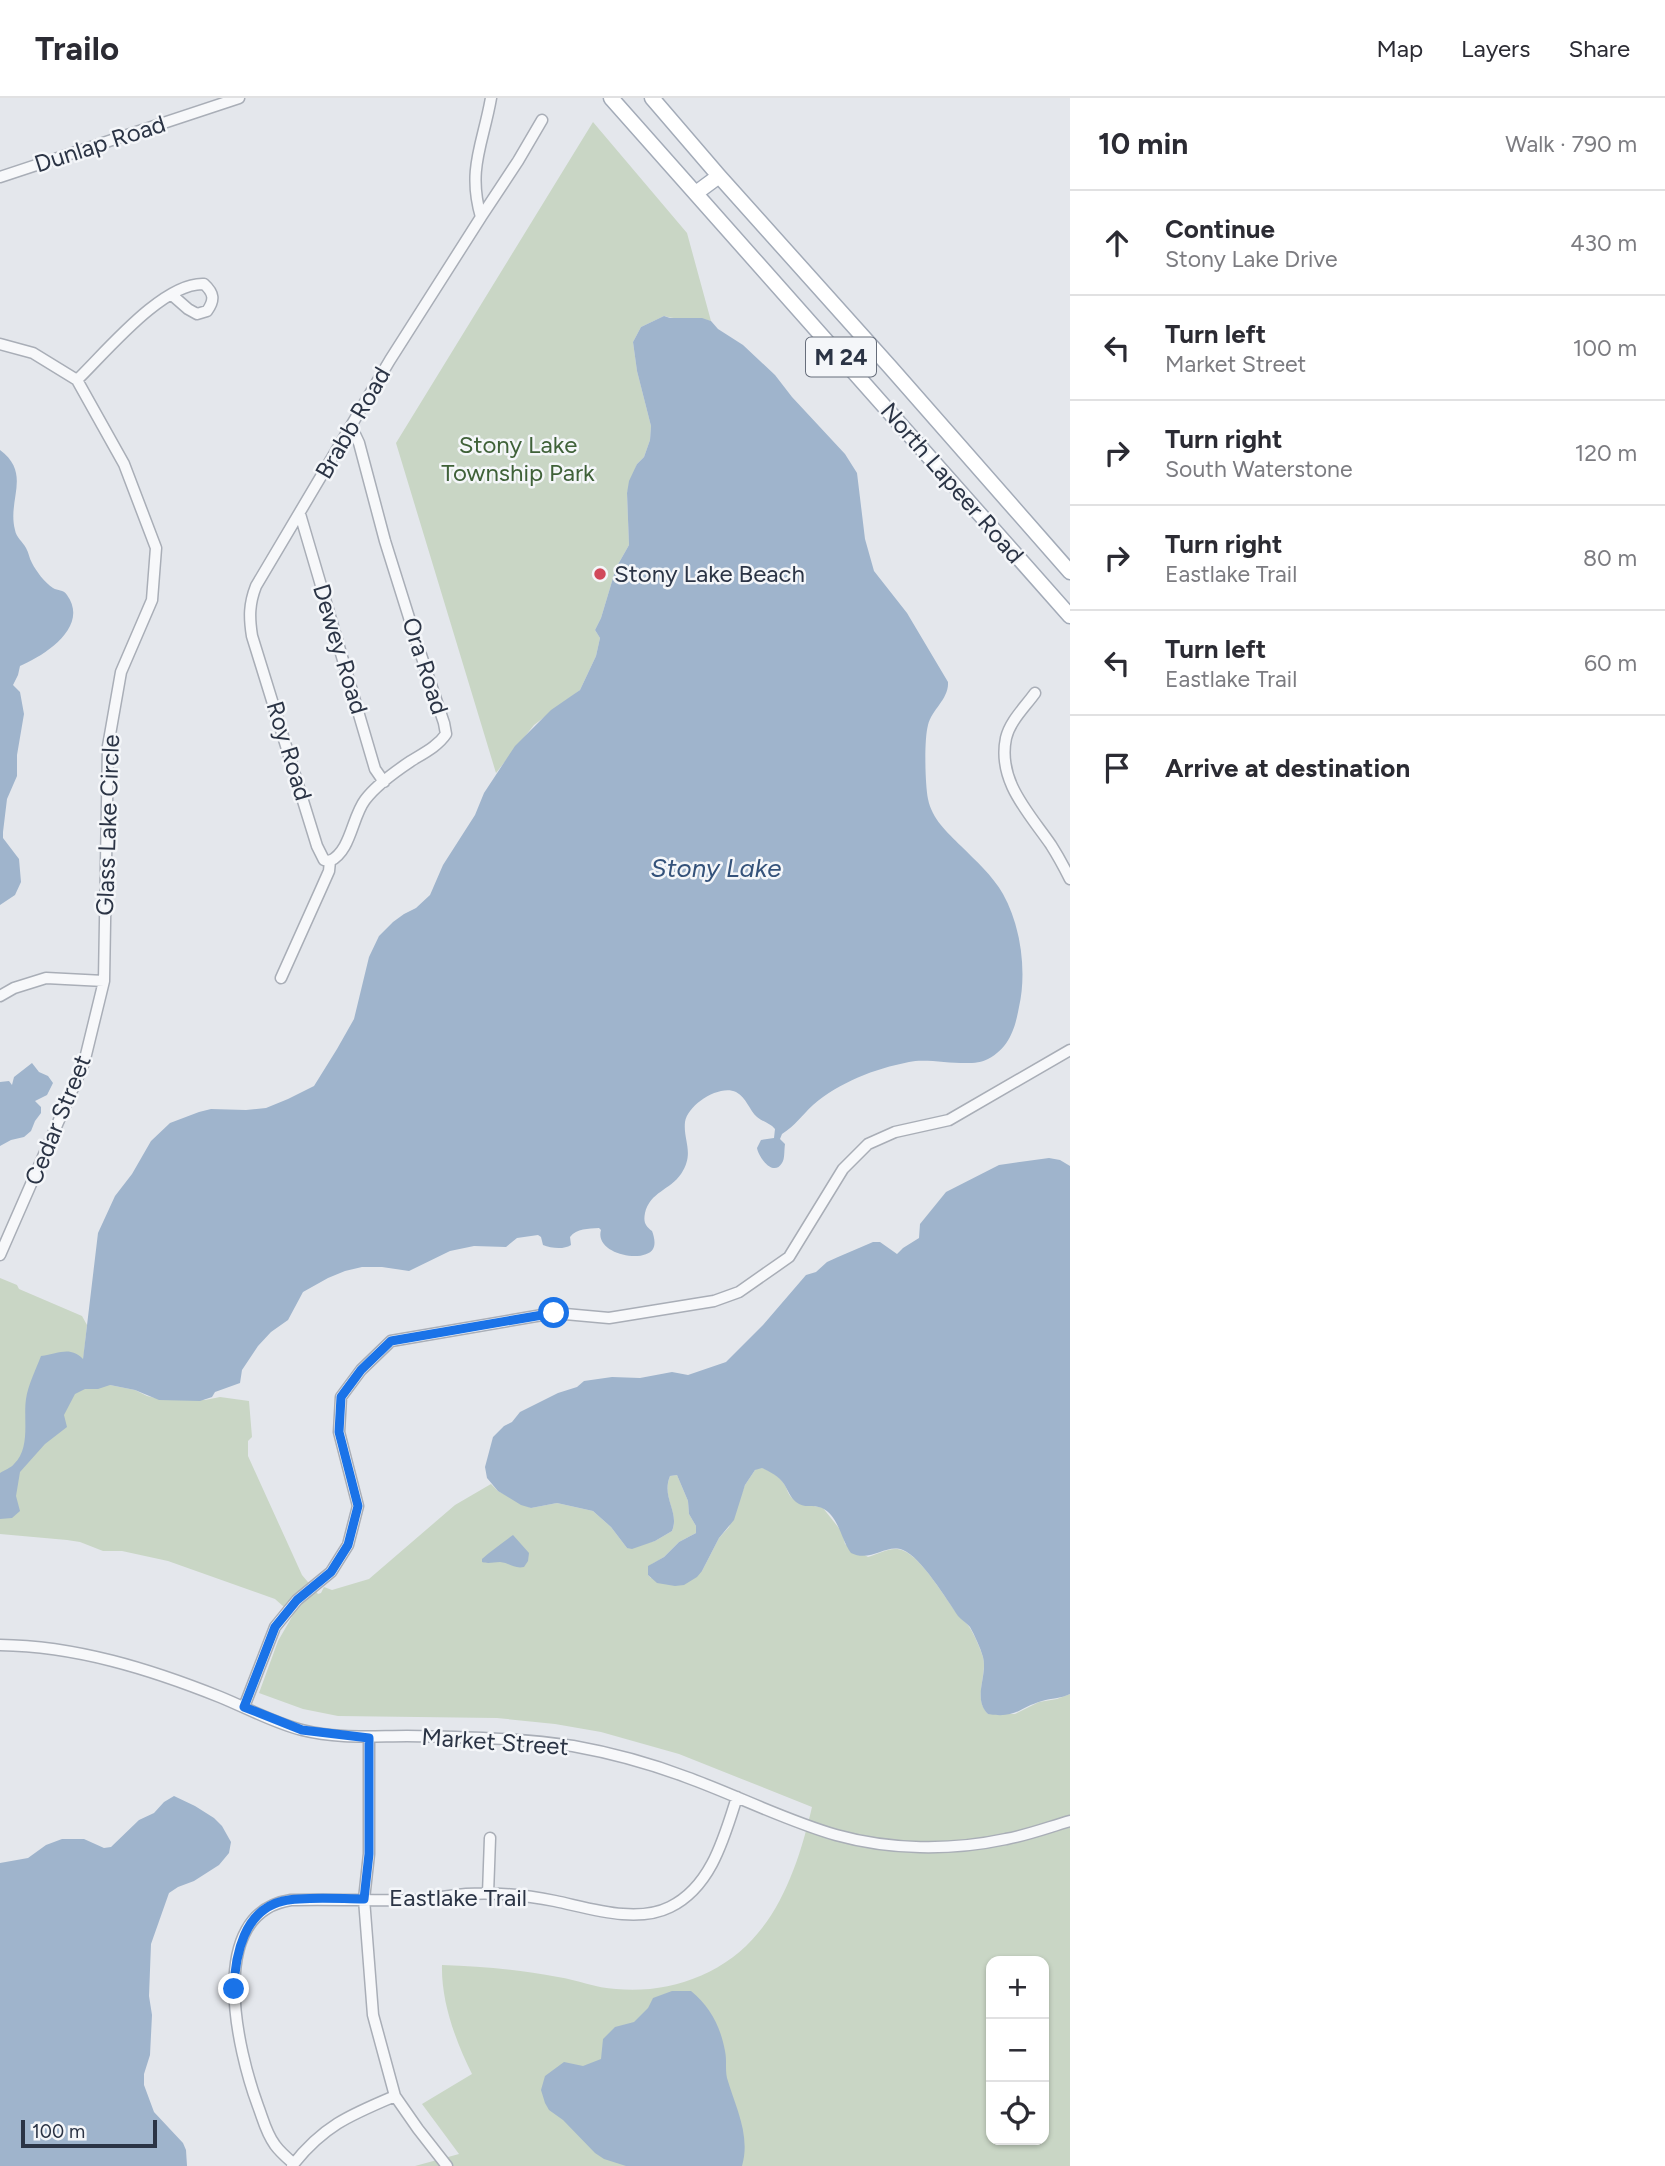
<!DOCTYPE html>
<html lang="en">
<head>
<meta charset="utf-8">
<style>
  :root { --surface:#fff; --page:#f7f7f7; --text:#2b2b33; --muted:#7c7c81; --line:#e1e1e2 }
  body { margin:0; font-family:Figtree,sans-serif; background:var(--page); color:var(--text) }
  .controls { position:absolute; right:21px; bottom:21px; display:grid; overflow:hidden; border-radius:14px; box-shadow:0 2px 5px #0004 }
  .controls button { width:63px; height:63px; display:grid; place-items:center; padding:0; border:0; border-bottom:2px solid var(--line); background:var(--surface); color:var(--text); font:35px sans-serif }
  .scale { position:absolute; left:21px; bottom:18px; width:136px; box-sizing:border-box; padding-left:7px; border:4px solid #2b3445; border-top:0; font-size:19px; line-height:24px; white-space:nowrap; color:#2b3445; -webkit-text-stroke:5px #f4f6f9; paint-order:stroke }
  .stop { position:absolute; width:21px; height:21px; margin:-16px; border:5px solid #1a73e8; border-radius:50%; background:#fff }
  .stop.end { background:#1a73e8; border-color:#fff; box-shadow:0 2px 7px #0008 }
  .list { margin:0; padding:0; list-style:none }
  h2 { display:flex; justify-content:space-between; align-items:center; height:91px; margin:0; padding:0 28px; font-size:30px }
  h2 small { font-size:23px; font-weight:400; color:var(--muted) }
  .list li { display:grid; grid-template-columns:46px 1fr auto; gap:21px; align-items:center; box-sizing:border-box; height:105px; padding:0 28px; border-top:2px solid var(--line) }
  .list b { display:block; font-size:26px; white-space:nowrap }
  .list p { margin:0; font-size:23px; white-space:nowrap; color:var(--muted) }
  .list em { font-size:23px; font-style:normal; color:var(--muted) }
  .icon { flex:none; width:38px; height:38px; fill:none; stroke:currentColor; stroke-width:2; stroke-linecap:round; stroke-linejoin:round }
  .map { position:relative; flex:none; width:1070px; height:2068px; overflow:hidden }
  header { display:flex; align-items:center; gap:42px; box-sizing:border-box; height:98px; padding:0 35px; background:var(--surface); border-bottom:2px solid var(--line) }
  header strong { font-size:33px }
  nav { display:flex; gap:38px; margin-inline-start:auto; font-size:24px }
  main { display:flex }
  aside { flex:1; background:var(--surface) }
  .map>svg:first-child { display:block }
</style>
</head>
<body>
<header>
<strong>Trailo</strong>
<nav><a>Map</a><a>Layers</a><a>Share</a></nav>
</header>
<main>
<div class="map">
<svg width="1070" height="2068" viewBox="0 0 1070 2068">
  <rect width="100%" height="100%" fill="#e4e7ec"/>
  <!-- green -->
  <path fill="#c9d6c5" fill-rule="evenodd" d="M593,24l94,111 24,88c-16,-5 -31,0 -47,-5l-23,11 -8,15 4,29 14,55 -1,14 -6,17 -7,7 -10,29 2,52 -13,23 -15,50 -6,12 5,8 -4,18 -16,34 -46,35 -38,48 -100,-330z
    M0,1180l17,7 2,4 63,27 5,9 -4,36 27,24 25,5 12,6 17,4h41l15,-3 29,4 3,36 -4,4v15l54,119 16,19 3,-1 3,-6 8,3 37,-11 86,-74 36,-21 7,7 33,17 26,-5 36,8 18,16 16,21 28,-7 17,-10c8,-18 -11,-33 -2,-55l7,-1 11,26 1,13 7,12v7l-17,9 -15,15 -12,7 -4,11 3,3 51,-7 17,-33 10,-11 16,-42 10,-15 4,-3c11,3 21,9 27,20 1,3 3,8 5,10 10,9 21,8 32,11l19,24 3,12 23,13c11,-3 24,-12 36,-6 19,8 42,49 55,65 3,4 8,7 11,12 5,8 10,20 13,29 5,19 -11,40 5,57h27l24,-12 18,-3 13,-5v472h-655l44,-12 -37,-50 50,-30c-16,-32 -31,-72 -30,-109 40,1 77,5 116,12 19,3 38,11 58,12 52,5 108,-14 142,-56 29,-34 44,-83 54,-126l-133,-53 -78,-22 -46,-8 -58,-6 -159,-2 -35,-7 -44,-16 19,-52 15,-26 -18,-16 -107,-38 -46,-10h-19l-23,-9 -13,-2 -67,-6zM991,1863h53v179h-53z"/>
  <!-- water -->
  <path fill="#9fb4cc" d="M664,218l6,2h32l9,3 7,8 25,16 32,30 17,22 53,57 12,19 8,66 9,32 33,42 41,69c1,17 -16,27 -20,43 -4,15 -3,58 0,74 4,20 19,33 33,47 14,14 32,30 42,48 18,32 24,78 16,113 -4,22 -10,41 -31,52 -18,10 -58,-2 -79,3 -35,7 -69,20 -96,43 -11,10 -18,21 -31,29l-2,5 5,5c-1,6 0,15 -3,19 -9,15 -24,-7 -25,-15l4,-8 13,-2 1,-9c-5,-6 -12,-7 -18,-12 -8,-7 -10,-19 -21,-25 -16,-8 -48,12 -51,30 -2,19 10,31 -4,52 -11,16 -31,18 -36,39 -2,10 1,13 7,18 2,5 4,13 1,18 -9,15 -59,5 -52,-19l-2,-2c-11,1 -22,0 -29,9l1,8c-8,5 -20,3 -28,0l-2,-8 -3,-2 -21,3 -11,9 -32,-1 -24,5 -41,20 -27,-4h-20l-17,4 -17,7 -25,14 -15,28 -17,12 -13,14 -16,24 -2,13 -25,9 -3,5 -12,4 -41,-1 -24,-10 -25,-5 -12,4h-13l-10,5 -11,21 3,12 -22,17 -25,28 -4,24 4,15 -8,7 -12,1v-46c4,-3 11,-5 14,-9 17,-16 9,-45 12,-65 2,-14 10,-30 15,-43 18,-3 30,-10 42,3l15,-126 17,-37 17,-22 19,-33 19,-18 29,-11 12,-3 35,1 20,-2 22,-9 26,-13 23,-37 17,-30 15,-62 10,-21 14,-14 11,-8 12,-6 14,-13 13,-30 32,-50 9,-22 31,-47 36,-36 29,-20 16,-34 4,-18 -5,-8 6,-12 15,-50 13,-23 -2,-52 2,-12 8,-17 7,-7 6,-17 1,-14 -14,-55 -4,-29 8,-15z
    M0,352c32,24 7,49 15,80 1,7 8,12 11,18 3,5 3,10 6,15 4,8 13,20 21,25 5,3 10,1 14,7 23,32 -23,61 -47,71l-2,9 -5,10 7,7 4,22 -7,41v21l-10,23 -4,33v6l16,21 2,23 -6,13 -15,10z
    M32,965l7,9 9,4 5,7 -6,12 -12,6 6,6v6l-6,8 -4,10 -7,6 -13,3 -11,6v-64l9,-1 3,4 2,-8z
    M1049,1060l11,2 10,6v528c-10,5 -18,4 -28,7 -22,6 -26,18 -54,13 -16,-16 0,-38 -5,-57 -3,-10 -8,-21 -13,-30 -3,-4 -9,-7 -12,-11 -11,-16 -37,-59 -55,-66 -17,-7 -32,13 -52,3 -10,-13 -12,-37 -29,-45 -9,-4 -18,1 -26,-6 -6,-5 -8,-12 -12,-18 -5,-8 -14,-12 -22,-16l-7,2 -10,15 -11,35 -15,18 -17,33 -5,6 -13,8 -9,1 -18,-3 -9,-8v-9l16,-9 15,-15 17,-9v-7l-7,-12 -1,-13 -11,-26 -7,1c-9,22 10,36 2,55l-17,10 -23,8 -5,-1 -16,-21 -18,-16 -36,-8 -26,5 -10,-3 -23,-14 -11,-13 -2,-11 8,-30 11,-11 8,-4 8,-10 38,-19 19,-6 7,-6 28,-4 28,1 32,-6 16,3 38,-13 37,-37 43,-50 10,-3 11,-10 11,-5 35,-15h7l17,12 6,-6 16,-10 1,-14 26,-32 53,-27z
    M513,1437l16,18 -1,8 -4,6c-10,2 -14,-4 -24,-5 -7,0 -11,2 -18,0v-3c9,-8 20,-16 31,-24z
    M174,1698l21,10 19,12 8,8 9,16 -2,11 -10,12 -25,16 -16,6 -9,6 -18,51 -2,52 3,19 -2,40 -6,19v11l10,27 29,31 3,7 1,16h-187v-303l28,-5 18,-13 16,-6h22l20,9 7,-1 28,-27 15,-7 10,-11z
    M672,1893h19c19,15 30,37 34,60 2,9 0,18 2,27 8,28 24,57 15,88h-116l-22,-7 -9,-6 -32,-33 -14,-10 -4,-7 -4,-13 4,-14 19,-14 19,4 18,-7 2,-20 12,-12 19,-5 14,-14 5,-10z"/>
  <g fill="none" stroke-linecap="round" stroke-linejoin="round">
    <!-- minor casing -->
    <g stroke="#a9aeb7" stroke-width="13">
      <path id="minor" d="M0,79l239,-79
        M481,119l37,-56 24,-41
        M0,246l33,9 44,27 47,84 32,84 -4,52 -31,72 -13,74 -4,235 -58,-3 -32,10 -14,8
        M77,282c29,-28 86,-98 127,-96 10,9 11,16 3,27l-10,3 -9,-5 -16,-14
        M300,416l75,255 9,13
        M1035,595c-10,14 -25,28 -29,45 -9,43 23,75 45,107 7,11 13,22 19,34
        M330,763l-6,-1 -7,-14 -65,-210c-3,-19 -3,-32 4,-50l134,-226 91,-143c-14,-48 2,-73 10,-119
        M330,763c21,-10 22,-44 35,-61 11,-15 31,-29 46,-39 13,-8 27,-15 35,-27l-2,-11 -27,-80 -32,-102 -26,-98 -8,-17
        M281,880l40,-89 8,-18 1,-10
        M0,1157l84,-192 20,-82
        M0,1547c76,1 150,24 220,52 27,11 54,26 82,33 35,9 70,6 105,6 56,1 111,2 166,10 39,7 76,17 113,31 50,18 98,43 150,58 54,15 114,16 170,4 22,-4 43,-12 64,-18
        M244,1609l31,-80 22,-27 34,-28 17,-27 10,-39 -19,-74 2,-35 20,-27 30,-29 163,-28 55,5 105,-17 25,-9 50,-35 54,-88 25,-25 27,-12 54,-12 121,-70
        M369,1640v116l-5,45 9,116 22,81 23,33 29,37
        M488,1796l2,-56
        M294,2066c-7,-6 -14,-12 -19,-19 -9,-12 -12,-26 -17,-39 -20,-54 -54,-193 33,-206 42,-1 85,1 127,0 16,-1 32,-5 48,-6 30,-2 59,1 89,7 34,7 81,23 115,6 41,-20 54,-69 67,-110
        M292,2068c31,-40 58,-51 103,-70"/>
    </g>
    <!-- major casing -->
    <g stroke="#a3abb8" stroke-width="17">
      <path id="major" d="M611,0l459,518
        M652,0l67,78 172,192 179,204
        M696,95l23,-17"/>
    </g>
    <!-- minor -->
    <use href="#minor" stroke="#f7f8fa" stroke-width="10"/>
    <!-- major -->
    <use href="#major" stroke="#fff" stroke-width="14"/>
  </g>
  <g fill="none" stroke-linecap="round" stroke-linejoin="round">
    <!-- route -->
    <path stroke="#1a73e8" stroke-width="9" d="M234,1891c1,-34 10,-79 49,-88 22,-5 58,-2 81,-2l5,-45v-116l-67,-8 -58,-23 31,-80 22,-27 34,-28 17,-27 10,-39 -19,-74 2,-35 20,-27 30,-29 163,-28"/>
  </g>
  <!-- markers -->
  <circle fill="#d1495b" stroke="#f4f6f9" stroke-width="2.5" cx="600" cy="476" r="7"/>
  <g text-anchor="middle" stroke-width="5" stroke-linejoin="round" paint-order="stroke">
    <!-- shield labels -->
    <rect fill="#f4f6f9" stroke="#676e7b" stroke-width="2" x="806" y="239.5" width="70" height="39" rx="5"/>
    <g font-size="23" font-weight="bold" fill="#2b3445">
      <text x="841" y="267">M 24</text>
    </g>
    <!-- street labels -->
    <g font-size="24" fill="#2b3445" stroke="#f4f6f9">
      <text transform="translate(100 46) rotate(-18)" y="8">Dunlap Road</text>
      <text transform="translate(353 325) rotate(-60)" y="8">Brabb Road</text>
      <text transform="translate(952 385) rotate(49)" y="8">North Lapeer Road</text>
      <text transform="translate(340 551) rotate(73)" y="8">Dewey Road</text>
      <text transform="translate(425 568) rotate(72)" y="8">Ora Road</text>
      <text transform="translate(289 653) rotate(73)" y="8">Roy Road</text>
      <text transform="translate(108 727) rotate(-88)" y="8">Glass Lake Circle</text>
      <text transform="translate(58 1022) rotate(-68)" y="8">Cedar Street</text>
      <text transform="translate(495 1644) rotate(4)" y="8">Market Street</text>
      <text x="458" y="1808">Eastlake Trail</text>
    </g>
    <!-- park labels -->
    <g font-size="24" fill="#3f6138" stroke="#f4f6f9">
      <text x="518" y="355">Stony Lake<tspan x="518" dy="28">Township Park</tspan></text>
    </g>
    <!-- poi labels -->
    <g font-size="24" fill="#2b3445" stroke="#f4f6f9" text-anchor="start">
      <text x="614" y="484">Stony Lake Beach</text>
    </g>
    <!-- water labels -->
    <g font-size="26" font-style="italic" fill="#34527a" stroke="#f4f6f9">
      <text x="716" y="779">Stony Lake</text>
    </g>
  </g>
</svg>
<div class="controls">
<button>+</button>
<button>−</button>
<button><svg class="icon" aria-label="locate" viewBox="0 0 24 24"><circle cx="12" cy="12" r="6"/><path d="M12 2v4M12 18v4M2 12h4M18 12h4"/></svg></button>
</div>
<div class="scale">100 m</div>
<div class="stop" style="left:554px;top:1215px"></div>
<div class="stop end" style="left:234px;top:1891px"></div>
</div>
<aside>
<h2>10 min<small>Walk · 790 m</small></h2>
<ul class="list">
<li><svg class="icon" aria-label="ahead" viewBox="0 0 24 24"><path d="M12 20V5M6 11l6-6 6 6"/></svg><div><b>Continue</b><p>Stony Lake Drive</p></div><em>430 m</em></li>
<li><svg class="icon" aria-label="left" viewBox="0 0 24 24"><path d="M17 20v-9H6M10 6l-5 5 5 5"/></svg><div><b>Turn left</b><p>Market Street</p></div><em>100 m</em></li>
<li><svg class="icon" aria-label="right" viewBox="0 0 24 24"><path d="M7 20v-9h11M14 6l5 5-5 5"/></svg><div><b>Turn right</b><p>South Waterstone</p></div><em>120 m</em></li>
<li><svg class="icon" aria-label="right" viewBox="0 0 24 24"><path d="M7 20v-9h11M14 6l5 5-5 5"/></svg><div><b>Turn right</b><p>Eastlake Trail</p></div><em>80 m</em></li>
<li><svg class="icon" aria-label="left" viewBox="0 0 24 24"><path d="M17 20v-9H6M10 6l-5 5 5 5"/></svg><div><b>Turn left</b><p>Eastlake Trail</p></div><em>60 m</em></li>
<li><svg class="icon" aria-label="arrive" viewBox="0 0 24 24"><path d="M6 21V4h12l-3 4 3 4H6"/></svg><div><b>Arrive at destination</b></div></li>
</ul>
</aside>
</main>
</body>
</html>
